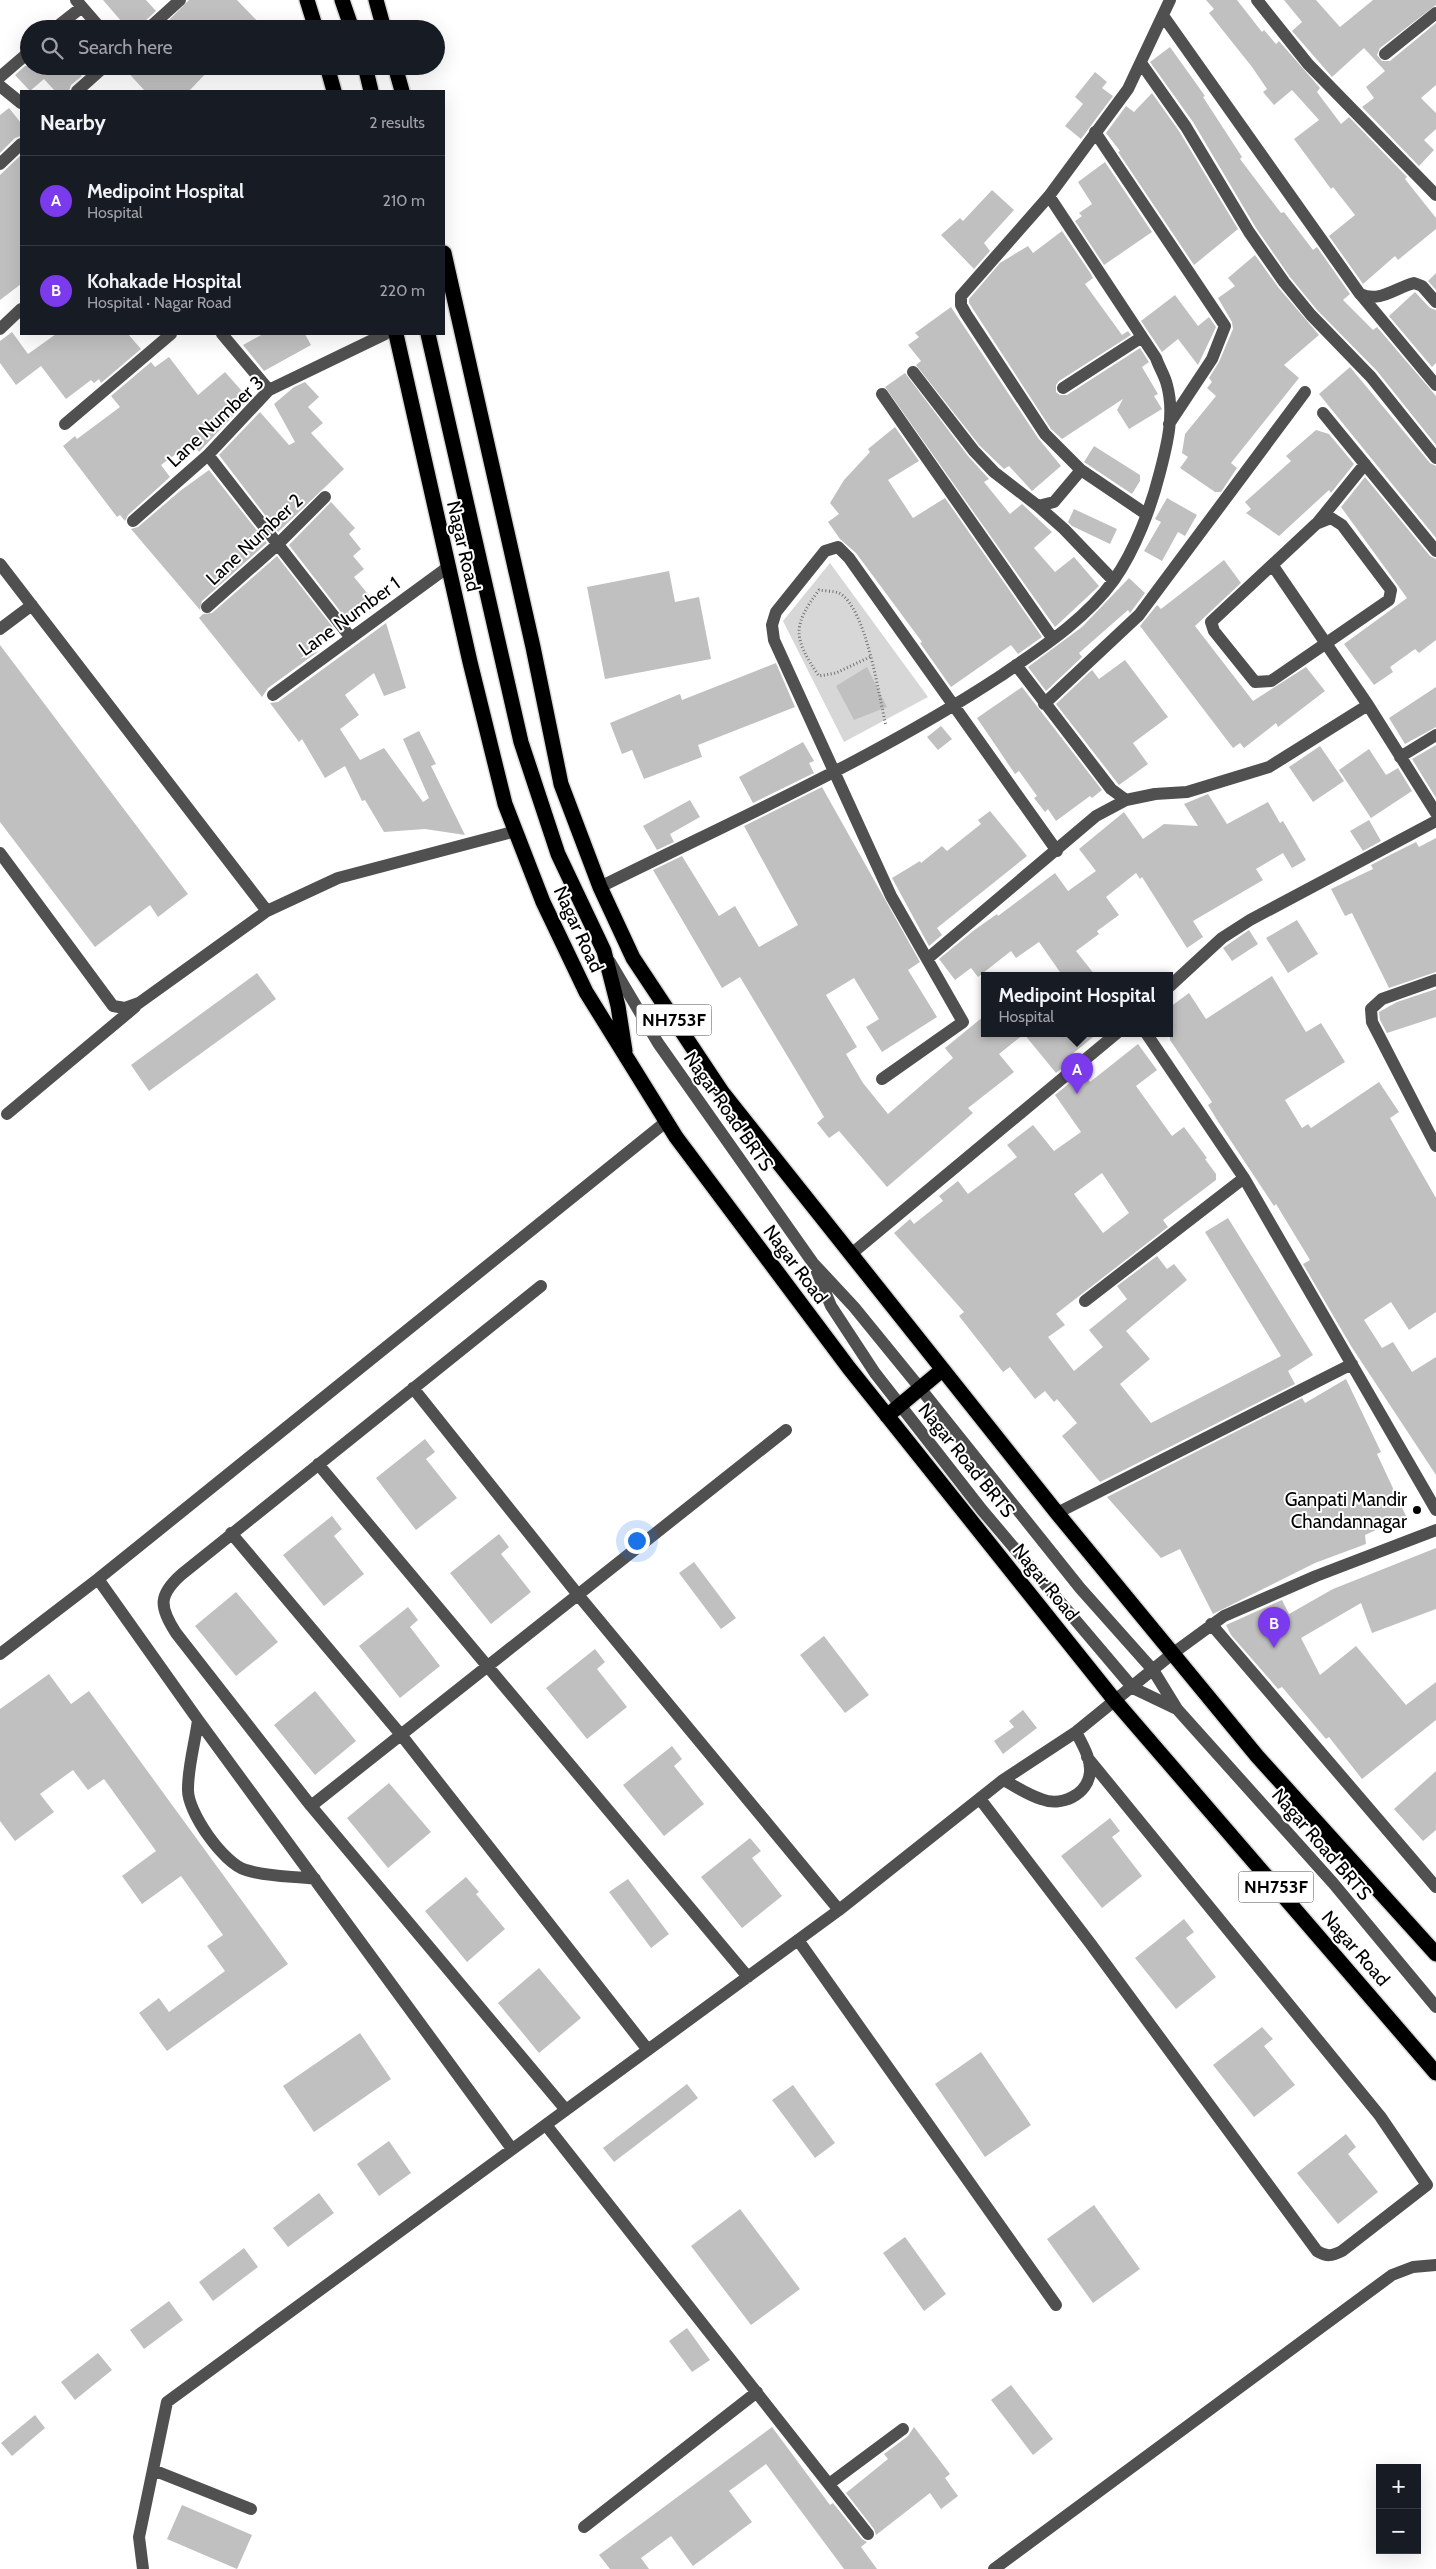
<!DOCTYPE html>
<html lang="en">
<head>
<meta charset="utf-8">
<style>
  :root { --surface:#171b24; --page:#20242c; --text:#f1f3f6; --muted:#9ea1a6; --line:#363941; --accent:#7c3aed }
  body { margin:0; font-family:Cabin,sans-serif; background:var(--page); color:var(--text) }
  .controls { position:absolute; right:15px; bottom:15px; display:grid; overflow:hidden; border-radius:0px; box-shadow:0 5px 20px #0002 }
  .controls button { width:45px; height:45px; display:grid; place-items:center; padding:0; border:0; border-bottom:1px solid var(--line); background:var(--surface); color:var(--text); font:25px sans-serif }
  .you { position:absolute; left:636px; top:1540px; width:18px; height:18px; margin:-12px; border:4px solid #fff; border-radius:50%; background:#1a73e8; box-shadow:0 0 0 8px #1a73e833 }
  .badge { display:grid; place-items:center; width:32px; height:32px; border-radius:50%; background:var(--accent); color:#fff; font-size:16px; font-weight:700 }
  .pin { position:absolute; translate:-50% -41px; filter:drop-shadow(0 1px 2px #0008) }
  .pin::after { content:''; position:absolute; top:26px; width:18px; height:15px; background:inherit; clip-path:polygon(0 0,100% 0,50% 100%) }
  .popup { position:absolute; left:981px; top:972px; width:192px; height:65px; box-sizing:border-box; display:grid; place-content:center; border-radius:0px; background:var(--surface); filter:drop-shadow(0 1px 4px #0005); font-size:16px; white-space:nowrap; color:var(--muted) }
  .popup b { font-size:19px; color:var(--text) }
  .popup::after { content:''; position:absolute; left:50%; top:100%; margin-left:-10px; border:10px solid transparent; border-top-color:var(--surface) }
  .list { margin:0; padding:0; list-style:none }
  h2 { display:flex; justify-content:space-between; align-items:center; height:65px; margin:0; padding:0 20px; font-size:21px }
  h2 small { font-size:16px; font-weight:400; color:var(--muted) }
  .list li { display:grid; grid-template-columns:32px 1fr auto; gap:15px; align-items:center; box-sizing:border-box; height:90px; padding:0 20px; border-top:1px solid var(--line) }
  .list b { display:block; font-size:19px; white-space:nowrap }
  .list p { margin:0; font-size:16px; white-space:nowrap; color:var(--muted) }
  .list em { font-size:16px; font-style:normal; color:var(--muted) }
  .icon { flex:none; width:28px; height:28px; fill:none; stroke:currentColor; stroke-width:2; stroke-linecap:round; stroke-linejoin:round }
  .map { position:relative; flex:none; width:1436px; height:2569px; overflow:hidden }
  .search { position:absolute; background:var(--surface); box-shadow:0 5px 20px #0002; left:20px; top:20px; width:425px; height:55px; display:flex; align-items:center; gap:12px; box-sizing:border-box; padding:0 18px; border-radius:28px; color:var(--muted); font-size:19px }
  .panel { position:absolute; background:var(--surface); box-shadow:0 5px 20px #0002; left:20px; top:90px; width:425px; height:245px; border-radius:0px }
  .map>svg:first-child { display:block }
</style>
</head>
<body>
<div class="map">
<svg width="1436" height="2569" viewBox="0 0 1436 2569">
  <rect width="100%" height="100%" fill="#fff"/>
  <!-- green -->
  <path fill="#d7d7d7" d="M830,563l98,134 -84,45 -61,-121z"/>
  <!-- building -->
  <path fill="#c0c0c0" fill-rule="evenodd" d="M103,0h43l10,11 -13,12 -3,6h-12z
    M189,0h48l28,29h-105z
    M1206,0h31l25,32 2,-2 12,14 3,-3 41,47 -3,4 24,32 8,-7 58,60 -2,2 31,39v11l-38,31 -3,-4 -32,28 -34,-48 26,-21 -22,-28 -2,2 -37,-50 25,-19 -27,-30 -18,15 -11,-13 4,-3 -15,-22 -43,-54 5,-4z
    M1284,0h32l24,27 33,-27h63v5l-56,43 -3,7 5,6h8l46,-38v62l-15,13 15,15v16l-12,11 10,10 -15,16 -57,-59 12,-9 -8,-11 19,-16 -21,-23 -32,29 -40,-46 10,-9z
    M1170,47l35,49 -2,1 39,60 -2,2 41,54 3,-1 29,38 4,-3 33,47 -7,6 30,30 4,-3 59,69v49l-59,-74 -60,-61 -27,-33 -34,-49 -63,-106 -43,-60z
    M25,66h48l9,10 -11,9 -2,6h-14l-11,-12 -14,12 -15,-16z
    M122,66h91l-24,25h-44z
    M1095,72l12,10 -5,6 11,8 -32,43 -16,-13 18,-22 -8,-7z
    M1152,93l27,38 59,98 -44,36 -76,-113 2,-1 -14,-18 20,-27 8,6z
    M9,108l12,15v13l-6,2 -15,15v-38z
    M21,155v129l-21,16v-125z
    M1105,162l47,70 -48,33 -29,-44 7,-5 -3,-3 13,-9 -14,-22z
    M992,190l22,20 -30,33 6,8 -16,18 -33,-34 19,-17 3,3z
    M1062,231l29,43 2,4 -8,6 37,51 6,-4 3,4 -72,46 -3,4v7l4,3h7l73,-47 9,14 -7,5 16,27 -4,2 8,13 -33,20 -12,-19 6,-11 -61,40 -11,-10 -82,-126v-4l31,-36 28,-17 5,7z
    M1255,255l23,32 41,48 -35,30 15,13 -68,85 6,5 -16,24h-6l-35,-24 8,-11 -6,-4 3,-19 31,-38 -9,-8 5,-6 -3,-4 10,-16 14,-33 -1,-7 -14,-24 17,-12 -7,-8z
    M1436,273v17l-8,-9z
    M1415,292l15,16 6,2v53l-4,4 -43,-51z
    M1175,295l23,31 11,-9 7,10 -18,38 -20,-26 -16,13 -21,-31z
    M951,307l87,131 23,28 -29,25 -23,-25 -5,3 -24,-23 -64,-81 5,-4 -13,-16 11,-8 -4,-4z
    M12,332l16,22 28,-20h72l13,15 -40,34 -2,-4 -5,4 -3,-3 -25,19 -25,-33 -25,19 -16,-22v-22z
    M263,334h42l6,11 -47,26 -21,-26z
    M169,357l29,38 27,-23 24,27 -50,53 -7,-10 -31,23 9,12 -42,38 -3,6 -5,-6 -3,2 -54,-71 12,-10 2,3 43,-32 -9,-11 40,-34 4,5z
    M1350,367l80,96 6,3v72l-117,-144z
    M905,373l63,83 21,23 -5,3 26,32 12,-10 30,28 -18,16 21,24 19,-15 25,29 -44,41 -170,-240z
    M305,382l14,15 -11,10 15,16 -12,10 33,36 -66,63 -59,-77 41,-43 29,33 6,-3 -21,-38 20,-17z
    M895,427l24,34 -31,19 25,38 32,-20 97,139 -24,17 -7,-9 -60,42 -31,-44 2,-1 -66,-89 -16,-14 -12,-17 11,-8 -9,-11 14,-23 26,-28 -2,-3z
    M1316,430l13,4 25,30 -23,29 -2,-3 -50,46 -33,-23 5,-4 -6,-7 46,-41 -5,-5z
    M1094,446l46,29v6l-8,13 -48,-32z
    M209,470l58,73 -65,58 -2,9 -69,-81 7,-2 42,-36z
    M1365,477l65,79 6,3v81l-17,13 -4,-4 -25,18 3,5 -19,13 -30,-41 63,-46 -66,-91z
    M1167,498l30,17 -12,21 -7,-4 -16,29 -18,-10 17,-29 -6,-3z
    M331,502l24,26 -6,6 12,15 -8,7 11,13 -10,8 18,22 -25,21 -58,-75z
    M1074,509l43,20 -7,15 -38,-18 -4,-4z
    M277,556l58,74 -35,29 19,-8 -51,37 -6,9 -63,-79 4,-4 9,-1z
    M1224,560l17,23 -46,43 58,75 53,-34 19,24 -47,36 -2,-4 -32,25 -4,-5 -7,5 -93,-122 17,-21 4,4z
    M669,571l6,31 24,-5 12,62 -106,20 -18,-92z
    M1129,578l16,15 -15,20 -2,-3 -49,43 3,4 -36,34 -18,-24 54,-40z
    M386,623l20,65 -22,8 -10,-23 -29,22 14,20 -19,14 20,31 24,-12 39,54 6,-4 -26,-59 16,-8 17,33 -5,2 34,69 -40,-6 -41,3 -19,-32 -3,1 -17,-35 -20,12 -23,-39 -3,3 -29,-39 8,-1z
    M0,645l188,249 -30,23 -8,-12 -55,42 -95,-125z
    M1125,660l43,57 -35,26 15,21 -29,21 -63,-81 36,-34 7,9z
    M776,663l19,44 -97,38 4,12 -58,22 -12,-29 -10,4 -12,-31 70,-29 2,6z
    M867,667l20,40 -33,13 -18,-34z
    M1022,687l80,103 -10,8 -2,-2 -34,25 -8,-12 -3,3 -11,-14 3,-2 -18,-25 -4,3 -38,-56z
    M1436,687v40l-31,17 -16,-26z
    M941,726l11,13 -14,11 -11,-13z
    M803,742l11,19 -5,2 5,10 -61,30 -14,-26z
    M1436,745v53l-24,-39z
    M1320,746l24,35 -31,21 -24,-35z
    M1369,749l17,26 12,-7 14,23 -41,27 -32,-48z
    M822,787l98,175 -12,8 29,47 -55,35 -16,-25 13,-8 -25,-41 -28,17 31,52 -11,7 17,29 25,31 65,-56 -8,-10 39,-32v17h114l-27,22 2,4 -17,14 -32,-39 -25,20 15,18 -46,36 5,5 -86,74 -48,-56 -10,7 -12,-15 7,-6 -84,-140 -18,11 -69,-118 29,-14 37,60 16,-10 24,41 39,-22 -54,-99z
    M1208,794l19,30 41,-22 12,21 3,-2 23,39 -14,8 -9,-15 -27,16 7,11 -70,41 10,16 -16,11 -45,-71 -2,2 -4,-6 -30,24 13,18 -22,16 2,3 -23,17 19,24h-33l-23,-33 -23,16 -5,-7 -33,26 -7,-9 -16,12 -16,-21 34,-28 24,-17 1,2 57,-43 13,18 28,-20 -17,-22 45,-37 19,27 21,-15 34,2 -14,-22z
    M690,800l10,17 -30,17 4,8 -17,8 -14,-24z
    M990,811l37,45 -90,72 5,7 -13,11 -37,-68 28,-17 1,2 21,-17 5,5 34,-27 -3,-4z
    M1369,820l12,21 -18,10 -13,-20z
    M1436,838v134l-47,16 -37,-75 -7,3 -14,-27 42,-20 -2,-4 19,-10 26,-13 3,5z
    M1297,920l21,34 -30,19 -22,-35z
    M1249,930l9,14 -26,17 -9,-13z
    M257,973l19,26 -127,92 -18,-26z
    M1272,976l34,56 15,-9 24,39 -60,38 17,28 6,-4 3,4 68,-46 20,30 -9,6 46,80v114l-27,18 -18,-28 -27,18 18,28 11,-6 19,30 24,-15v118l-85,-129 -48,-82 7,-4 -34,-56 -2,2 -57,-86 -9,-15 4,-3 -42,-62v-33l19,-14 17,26z
    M1436,989v28l-49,16 -7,-13 -1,-8 18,-10z
    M1138,1044l19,26 -21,16 36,50 12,-9 23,31 -2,1 11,15v6l-53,40 5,7 -112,87 9,11 -17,12 26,34 29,-24 -14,-17 38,-31 -10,-13 40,-30 10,13 7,-5 13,16 -61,51 24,28 -30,25 31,39 130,-67 -76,-124 23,-14 85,137 -25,16 7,13 -195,98 -38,-46 15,-13 -20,-24 -3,3 -9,-11 -10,8 -25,-32 -7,5 -44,-56 5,-4 -70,-79 16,-14 4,5 29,-23 -4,-5 19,-15 10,13 49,-37 -10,-12 26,-20 21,26 27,-19 -26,-37 28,-23 7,10zM1102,1173l27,40 -26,20 -29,-39z
    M1346,1379l35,73 -4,2 29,62 -41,19 1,9 -51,19 -102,51 -33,-65 -19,9 -54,-61 195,-99 3,5z
    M425,1439l10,13 -9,7 31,39 -41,32 -40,-52z
    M332,1516l10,13 -8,7 30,38 -40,32 -41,-51z
    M499,1534l10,13 -8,7 30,38 -40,32 -41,-51z
    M1436,1548v61l-64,24 -11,-30 -60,35 19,37 36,-29 50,59 30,-23v38l-74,59 -33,-42 -3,2 -44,-52 -4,2 -47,-54 -5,-10 56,-25 7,14 44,-25z
    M694,1562l42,56 -15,11 -42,-56z
    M236,1592l42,50 -42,34 -41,-50z
    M408,1607l10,13 -8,7 30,39 -40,32 -41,-52z
    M824,1636l45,59 -24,18 -45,-58z
    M595,1649l10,13 -8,7 30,38 -40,32 -41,-51z
    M49,1674l22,30 18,-13 199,273 -121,87 -28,-38 20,-15 10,14 56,-41 -18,-25 16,-11 -42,-59 -39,28 -20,-28 34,-25 -52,-72 -16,11 -15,-20 -33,24 14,18 -39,29 -15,-20v-112z
    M315,1691l41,50 -41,34 -41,-50z
    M1023,1710l14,18 -34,26 -9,-13 20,-14 -5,-6z
    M672,1746l10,13 -8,7 30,38 -40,32 -41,-51z
    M1436,1771v59l-13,11 -29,-32z
    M389,1783l42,49 -43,36 -41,-50z
    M1110,1818l10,13 -8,6 30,39 -40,32 -41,-52z
    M750,1838l11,13 -9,7 30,38 -40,32 -41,-51z
    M466,1877l13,15 -3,2 29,35 -38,33 -42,-51z
    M628,1879l41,55 -18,14 -42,-56z
    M1184,1919l10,13 -8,6 30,39 -40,32 -41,-51z
    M539,1968l42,50 -42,35 -41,-50z
    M1262,2027l11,12 -9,7 31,39 -41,32 -41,-52z
    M360,2033l31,46 -77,53 -31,-46z
    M981,2052l50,73 -46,32 -50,-73z
    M687,2084l11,14 -84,64 -11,-14z
    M793,2085l42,58 -20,15 -43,-58z
    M1346,2134l10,13 -8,7 30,38 -40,32 -41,-51z
    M389,2141l22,32 -32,23 -22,-32z
    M319,2193l15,20 -46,34 -15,-19z
    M1094,2205l46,64 -47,34 -46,-64z
    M740,2209l60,80 -49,36 -60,-79z
    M905,2237l41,57 -22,17 -41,-58z
    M244,2248l14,19 -45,34 -14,-19z
    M169,2301l14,19 -39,29 -14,-19z
    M687,2328l23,32 -18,12 -23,-31z
    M98,2353l14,17 -37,30 -14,-18z
    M1011,2385l42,54 -20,16 -42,-55z
    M35,2415l10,13 -33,28 -11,-13z
    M772,2427l58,78 3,-2 29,36 5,3 -6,5 16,22h-33l-78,-105 -37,27 23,31 -59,44 -22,-30 -30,22 8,11h-39l-11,-14z
    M914,2427l36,47 -5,4 13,18 -17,13 -11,-16 -54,42 -2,-6 -28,-36 42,-34 -4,-5 24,-18z
    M182,2505l70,30 -15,34 -70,-30z"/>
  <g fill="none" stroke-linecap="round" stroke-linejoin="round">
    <!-- highway casing -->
    <g stroke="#dbdbdb" stroke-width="18">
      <path id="highway" d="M307,0l9,29
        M342,0l10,29
        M376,0l8,29
        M327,66l7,25
        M365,66l6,25
        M395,66l7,25
        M444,253l89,394 28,137 39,103 33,71 89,134 335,421 200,243 179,198
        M396,334l74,328 35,142 38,98 43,90 90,145 173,231 267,334 320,371
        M428,334l93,408 37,112 46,97 14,55 7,45
        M887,1416l55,-46"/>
    </g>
    <!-- path -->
    <path stroke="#727272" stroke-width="3" stroke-dasharray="1 2.5" stroke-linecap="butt" d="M870,657l-34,16 -17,3c-26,-38 -27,-50 0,-86 6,1 15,1 20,3 27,14 40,103 47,133"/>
    <!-- minor -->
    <path stroke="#505050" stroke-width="12" d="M76,0l25,29
      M1257,0l51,64 128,131
      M1164,17l196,277c20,9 35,-6 54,-11l8,3 14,16
      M54,29l28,-22
      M148,29l32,-29
      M1385,54l51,-41
      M1141,63l45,64 63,105 35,50 27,33 60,62 65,81
      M0,77l29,-25
      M0,86l21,17
      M77,91l28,-25
      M1095,132l130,194 -13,33 -43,65
      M0,164l21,-20
      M1361,295l75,90
      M0,329l21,-20
      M222,334l47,56
      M913,372l61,79 20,21 44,34 16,-4 27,-32 65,44
      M1063,388l79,-51
      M882,394l171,245
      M1323,413l113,138
      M65,424l106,-90
      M208,455l143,183
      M1081,470l-36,-36 -79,-120 -5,-9v-9l88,-100 79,-107 42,-89
      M1038,506l26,23 49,51
      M1331,518l11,7 49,65 -2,10 -118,81 -16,1 -41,-51 -3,-9 105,-98z
      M133,521l75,-66 61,-65 116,-56
      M1318,522l47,-58
      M0,564l267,347 71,-33 178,-47
      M1273,566l95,139 68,108
      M207,607l70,-62 48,-48
      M0,629l32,-24
      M1016,665l95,124 15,11
      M273,695l175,-128
      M1044,704l95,-89 166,-223
      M1400,757l36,-22
      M0,853l113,153 12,2 14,-5 128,-92
      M600,887c135,-67 276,-129 402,-212 39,-27 83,-55 112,-95 21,-30 37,-72 46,-108 7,-27 15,-58 7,-87 -2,-9 -8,-18 -11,-27l-107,-162
      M927,959l169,-143 30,-16 29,-6 32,-2 82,-25 99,-62
      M610,962l48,81 155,220 41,44 66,81 160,200 73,82 24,39 156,174 103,124
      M1436,980l-54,19 -11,10 1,13 64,124
      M1170,986l52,-48 28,-18 186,-99
      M1146,1033l98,145 192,332
      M882,1079l81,-57 -72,-126 -117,-256 -2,-15 4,-13 49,-61 13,-4 11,11 208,293
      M7,1114l128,-107
      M850,1255l267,-222
      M817,1272l14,34 44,67 107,137 151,178 44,21
      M541,1286l-359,288c-24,21 -23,33 -6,59l135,173 255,304
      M1085,1301l159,-123
      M413,1388l166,208 260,314
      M318,1464l430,513
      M1057,1513l295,-149
      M231,1533l171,203 246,314
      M98,1579l100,141 314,429
      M1211,1624l225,263
      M0,1654l98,-75 569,-458
      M198,1720c-3,23 -10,46 -10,69 -1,23 36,75 58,81 21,7 47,6 69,9
      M1003,1780c12,6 25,15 38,19 20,8 47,-4 49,-27 1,-14 -8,-28 -14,-40
      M980,1799l110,144 227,308c10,6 15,5 25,0l85,-66 -47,-69 -293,-359
      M311,1806l475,-376
      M798,1940l258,365
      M546,2125l322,409
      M153,2470l98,39
      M829,2484l74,-55
      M584,2527l173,-135
      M143,2569l-4,-32 28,-135 672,-492 164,-130 73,-48 96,-78 52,-38 92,-40 120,-46
      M994,2569l398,-294 21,-8 23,-2"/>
    <!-- highway -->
    <use href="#highway" stroke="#000" stroke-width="15"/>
  </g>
  <!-- markers -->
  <circle fill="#000" stroke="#fff" stroke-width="2" cx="1417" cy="1510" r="5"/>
  <g text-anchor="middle" stroke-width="4" stroke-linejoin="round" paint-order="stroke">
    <!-- shield labels -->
    <g fill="#fff" stroke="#4c4c4c" stroke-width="1">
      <rect x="636.5" y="1004.5" width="75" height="31" rx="4"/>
      <rect x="1238.5" y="1871.5" width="75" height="31" rx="4"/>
    </g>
    <g font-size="18" font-weight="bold" fill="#000">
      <text x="674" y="1026">NH753F</text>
      <text x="1276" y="1893">NH753F</text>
    </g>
    <!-- street labels -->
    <g font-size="19" fill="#000" stroke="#fff">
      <text transform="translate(215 421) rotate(-43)" y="7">Lane Number 3</text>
      <text transform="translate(254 539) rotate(-43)" y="7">Lane Number 2</text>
      <text transform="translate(464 546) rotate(77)" y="7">Nagar Road</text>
      <text transform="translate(349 616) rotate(-36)" y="7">Lane Number 1</text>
      <text transform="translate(579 929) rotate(65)" y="7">Nagar Road</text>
      <text transform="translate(729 1111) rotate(55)" y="7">Nagar Road BRTS</text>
      <text transform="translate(796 1264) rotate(53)" y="7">Nagar Road</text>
      <text transform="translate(967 1460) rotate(51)" y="7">Nagar Road BRTS</text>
      <text transform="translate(1046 1582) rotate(51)" y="7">Nagar Road</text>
      <text transform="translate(1322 1844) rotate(49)" y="7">Nagar Road BRTS</text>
      <text transform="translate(1356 1948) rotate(49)" y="7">Nagar Road</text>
    </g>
    <!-- poi labels -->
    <g font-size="19" fill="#000" stroke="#fff" text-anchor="end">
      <text x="1407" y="1506">Ganpati Mandir<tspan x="1407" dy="22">Chandannagar</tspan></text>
    </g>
  </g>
</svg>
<div class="controls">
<button>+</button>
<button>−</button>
</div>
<div class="you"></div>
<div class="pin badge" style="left:1077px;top:1094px">A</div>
<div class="popup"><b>Medipoint Hospital</b>Hospital</div>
<div class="pin badge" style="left:1274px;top:1648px">B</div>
<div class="search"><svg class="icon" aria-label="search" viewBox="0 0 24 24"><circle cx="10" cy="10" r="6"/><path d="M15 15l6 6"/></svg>Search here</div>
<section class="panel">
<h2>Nearby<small>2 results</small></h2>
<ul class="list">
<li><span class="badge">A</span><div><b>Medipoint Hospital</b><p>Hospital</p></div><em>210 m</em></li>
<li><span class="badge">B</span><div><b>Kohakade Hospital</b><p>Hospital · Nagar Road</p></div><em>220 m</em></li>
</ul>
</section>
</div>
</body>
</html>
